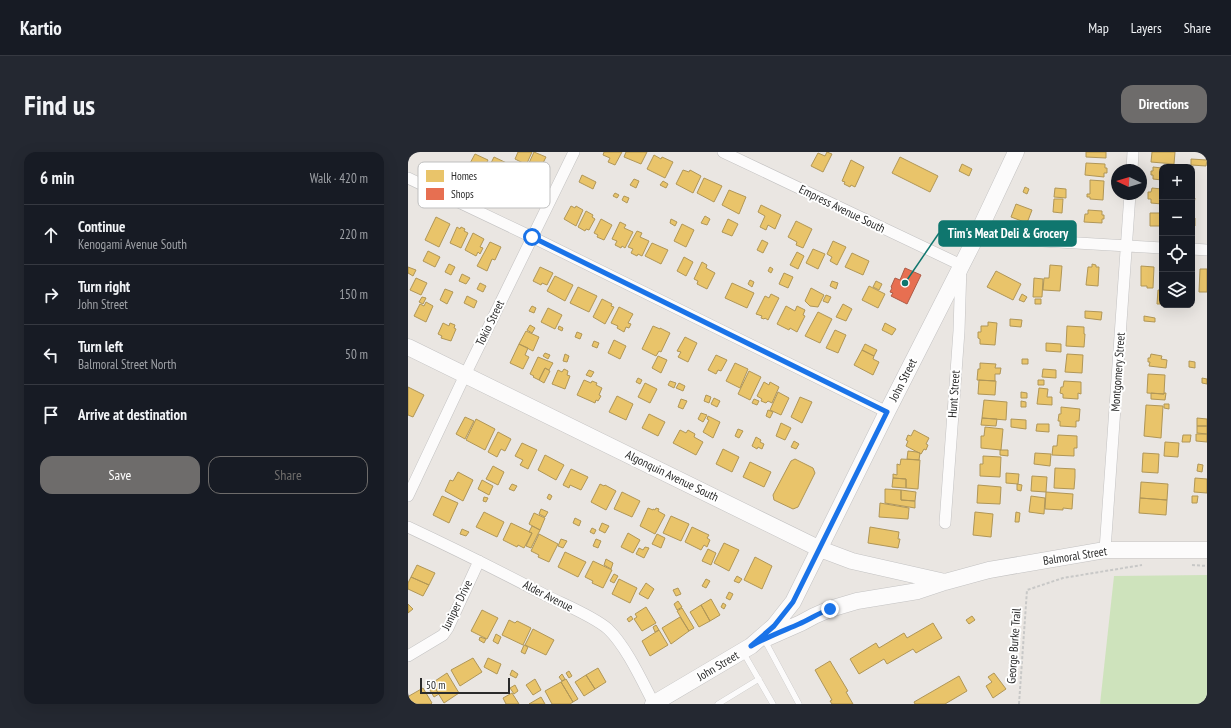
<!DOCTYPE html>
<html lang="en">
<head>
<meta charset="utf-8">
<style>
  :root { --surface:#171b24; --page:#242831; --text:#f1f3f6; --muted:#9ea1a6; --line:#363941; --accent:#6e6c6b }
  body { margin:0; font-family:"PT Sans Narrow",sans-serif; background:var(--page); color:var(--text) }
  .controls { position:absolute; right:12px; top:12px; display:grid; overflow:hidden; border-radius:8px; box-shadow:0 4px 16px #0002 }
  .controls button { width:36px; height:36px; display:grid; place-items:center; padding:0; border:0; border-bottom:1px solid var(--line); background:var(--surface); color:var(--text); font:20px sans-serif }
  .compass { position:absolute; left:703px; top:12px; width:36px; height:36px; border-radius:50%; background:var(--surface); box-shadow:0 4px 16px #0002; rotate:274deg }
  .scale { position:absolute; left:12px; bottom:10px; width:90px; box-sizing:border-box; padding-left:4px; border:2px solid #2b2b2b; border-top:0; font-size:11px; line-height:14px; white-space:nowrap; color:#2b2b2b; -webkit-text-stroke:3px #fff; paint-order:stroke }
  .stop { position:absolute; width:12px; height:12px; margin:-9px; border:3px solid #1a73e8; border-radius:50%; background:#fff }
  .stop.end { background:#1a73e8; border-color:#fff; box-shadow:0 1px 4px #0008 }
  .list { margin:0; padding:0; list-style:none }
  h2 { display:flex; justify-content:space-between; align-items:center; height:52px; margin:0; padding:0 16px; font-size:17px }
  h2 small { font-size:13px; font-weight:400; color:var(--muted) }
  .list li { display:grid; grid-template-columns:26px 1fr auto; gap:12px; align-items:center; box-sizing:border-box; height:60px; padding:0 16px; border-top:1px solid var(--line) }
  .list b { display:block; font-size:15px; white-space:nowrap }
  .list p { margin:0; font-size:13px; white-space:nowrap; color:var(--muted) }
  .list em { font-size:13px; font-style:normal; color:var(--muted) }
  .actions { display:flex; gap:8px; padding:12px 16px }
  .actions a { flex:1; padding:9px 0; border:1px solid var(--accent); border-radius:12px; text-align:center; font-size:14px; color:var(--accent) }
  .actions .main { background:var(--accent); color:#fff }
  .icon { flex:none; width:22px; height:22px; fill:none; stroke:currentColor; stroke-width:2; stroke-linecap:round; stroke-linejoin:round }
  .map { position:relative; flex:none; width:799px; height:552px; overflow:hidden; border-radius:12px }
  header { display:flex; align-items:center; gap:24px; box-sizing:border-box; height:56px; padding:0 20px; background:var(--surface); border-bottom:1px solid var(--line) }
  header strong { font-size:19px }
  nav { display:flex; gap:22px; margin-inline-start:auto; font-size:14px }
  .intro { display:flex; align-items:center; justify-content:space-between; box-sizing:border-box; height:96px; padding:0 24px }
  h1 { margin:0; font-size:28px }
  .button { padding:10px 18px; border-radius:12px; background:var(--accent); color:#fff; font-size:14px; font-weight:700 }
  main { display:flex; gap:24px; padding:0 24px }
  aside { flex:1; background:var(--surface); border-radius:12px; box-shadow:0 4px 16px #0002 }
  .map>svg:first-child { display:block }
</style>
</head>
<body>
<header>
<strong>Kartio</strong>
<nav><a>Map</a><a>Layers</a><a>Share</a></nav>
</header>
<div class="intro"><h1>Find us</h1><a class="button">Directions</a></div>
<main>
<aside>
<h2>6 min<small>Walk · 420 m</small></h2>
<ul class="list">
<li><svg class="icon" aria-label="ahead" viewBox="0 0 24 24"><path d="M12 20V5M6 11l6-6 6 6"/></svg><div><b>Continue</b><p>Kenogami Avenue South</p></div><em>220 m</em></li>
<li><svg class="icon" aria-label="right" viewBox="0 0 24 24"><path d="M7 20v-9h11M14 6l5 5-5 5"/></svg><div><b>Turn right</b><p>John Street</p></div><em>150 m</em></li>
<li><svg class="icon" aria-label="left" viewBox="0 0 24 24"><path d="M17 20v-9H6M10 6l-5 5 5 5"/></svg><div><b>Turn left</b><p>Balmoral Street North</p></div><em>50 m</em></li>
<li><svg class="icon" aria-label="arrive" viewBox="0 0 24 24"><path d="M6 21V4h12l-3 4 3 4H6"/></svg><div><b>Arrive at destination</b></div></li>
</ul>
<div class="actions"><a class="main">Save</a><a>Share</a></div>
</aside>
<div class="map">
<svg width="799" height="552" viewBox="0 0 799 552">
  <rect width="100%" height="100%" fill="#eae6e2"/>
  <!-- green -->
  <path fill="#cee3bc" d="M799,423v129h-107l14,-128z"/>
  <!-- homes -->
  <path fill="#e9c46a" stroke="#b09657" d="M110,0h14l-8,18 -4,-2 3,-5 -8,-4z
    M126,0l12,5 -6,12 -11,-6z
    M196,0h18l-7,13 -7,-3 2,-4 -7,-3z
    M218,0h21l-6,12 -17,-7z
    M419,0l5,2 -9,18 -12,-6 7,-13 7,3z
    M678,0h20v6l-20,-1z
    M744,0h23l-1,12 -23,-2z
    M67,2l13,6 -7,14 -13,-7z
    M246,3l7,4 1,-2 11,5 -8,16 -18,-9z
    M86,5l19,9 -7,15 -8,-4 -1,2 -11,-6z
    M492,5l38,19 -8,16 -38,-19z
    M783,7l16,1 -1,6 -15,-1z
    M443,8l13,7 -9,20 -4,-2 -1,2 -6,-3 1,-2 -3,-1z
    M678,11l19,1v4h2v5h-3v4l-19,-2z
    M554,12l10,5 -3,7 -10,-5z
    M745,15l9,1v12l-9,-1v-4h-2v-4h2z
    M275,18l6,2 1,-2 11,6 -8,17 -17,-9z
    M174,23l14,7 -3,7 -14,-7z
    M296,26l18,8 -8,16 -17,-9z
    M226,27l5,2 -3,7 -6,-3z
    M682,28l14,1 -1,19 -13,-1v-2h-3v-3h3z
    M255,29l5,3 -2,4 -6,-3z
    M617,35l4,2 -2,5 -4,-2z
    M647,36l11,1v9l-12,-1z
    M744,36l10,1v15l-11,-1v-4h-3v-7h3z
    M321,38l17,7 -7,17 -17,-9z
    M207,41l4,2 -2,3 -4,-2z
    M216,44l5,2 -2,5 -5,-3z
    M784,46h3l-1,6h-2z
    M646,47h9l-1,14 -9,-1z
    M608,52l16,6 -5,13 -16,-6z
    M353,53l20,10 -6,14 -7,-4 -2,5 -6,-3 5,-11 -7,-4z
    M163,54l4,2 1,-2 7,4 -7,16 -12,-7z
    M680,58l14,1v4h2v4h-2v4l-18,-1 1,-8h3z
    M178,59l7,4 -1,2 3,2 -6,11 -3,-1 -1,2 -7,-4z
    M742,61h12v13h-12z
    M297,64l5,3 -3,6 -6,-2z
    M28,65l14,7 -11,23 -14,-7z
    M784,66h3v8h-3z
    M193,67l11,6 -8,15 -7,-3 1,-2 -4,-2z
    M263,67l6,3 -2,4 -5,-3z
    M320,67l10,5 -6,12 -10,-4z
    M388,69l16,8 -9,19 -7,-3 1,-3 -9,-5z
    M212,70l6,3 -2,3 9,4 -8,16 -3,-2 -1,2 -6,-3 2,-4 -5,-2z
    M274,72l12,6 -8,17 -12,-6z
    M49,75l3,2 1,-2 4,2 -1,2 4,2 -7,15 -11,-5z
    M229,79l5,2 -2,4 9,4 -7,15 -4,-2 -1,2 -6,-3 2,-4 -5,-2z
    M65,81l11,6 -4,8 3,1 -3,6 -2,-2 -2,4 -11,-6z
    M354,88l6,3 -5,10 -6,-3z
    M425,89l13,6 -9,18 -7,-4 2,-4 -5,-3z
    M82,90l11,5 -6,13 -3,-1 -5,12 -10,-5z
    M244,91l16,7 -7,14 -16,-8z
    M405,97l12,5 -7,15 -12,-6z
    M20,99l12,6 -5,10 -12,-6z
    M389,100l7,4 -6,13 -8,-4z
    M444,101l17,8 -6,14 -18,-8z
    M276,105l9,5 -7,14 -9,-5z
    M294,110l5,3 -1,3 9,5 -8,16 -10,-5 1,-3 -4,-2z
    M41,112l6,3 -4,8 -6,-3z
    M684,112l4,1v2h3l-1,19 -12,-1 2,-18h4z
    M642,113l12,1 -2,25 -17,-1 1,-12h5z
    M733,114l13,1 -1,21h-6v-2h-6z
    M0,115l8,3 -3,6 -5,-3z
    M132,115l13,6 -6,12 -5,-2 -1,2 -8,-4z
    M362,115l3,2 -2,4 -3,-2z
    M792,117h7v23h-8z
    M588,119l25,13 -8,16 -26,-13z
    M376,121l9,4 -5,11 -9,-4z
    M54,122l8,4 -4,6 -7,-3z
    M147,124l18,9 -8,16 -18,-10z
    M8,126l11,5 -6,12 -11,-5z
    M626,126l9,1 -1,18h-9z
    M342,128l4,2 -2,5 -4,-3z
    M424,129l6,2 -2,6 -6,-3z
    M468,129l6,3 -3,6 -6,-3z
    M72,131l6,3 -3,6 -6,-3z
    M324,131l22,10 -7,15 -22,-10z
    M461,134l16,8 -7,14 -16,-8z
    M170,135l19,9 -8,16 -19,-9z
    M403,136l13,7 -6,12 -8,-1 -5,-5z
    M37,137l8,3 -6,12 -7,-4z
    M750,138h4v14h-5z
    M363,142l8,4 -11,22 -3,-2 -1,1 -3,-1 1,-2 -6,-2 9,-18 4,2z
    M614,142l5,3 -3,5 -5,-2z
    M418,143l5,2 -3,6 -5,-2z
    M59,144l10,5 -3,7 -10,-5z
    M14,145l4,1 -3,6 -4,-2z
    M194,147l10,5 -1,2 3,1 -9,17 -12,-7z
    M627,147h6v5h-6z
    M18,150l7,4 -7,16 -12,-6 6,-12 4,2z
    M435,152l9,5 -6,12 -10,-4z
    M124,154l4,2 -2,5 -5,-2z
    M378,154l9,5 2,-5 8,4 -2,5 2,1 -8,16 -7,-4 -1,2 -12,-6z
    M211,155l14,7 -5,9 3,1 -2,4 -3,-1 -2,5 -7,-4 1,-2 -7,-3z
    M140,156l14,7 -7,14 -14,-7z
    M677,159l17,1 -1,8 -16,-2z
    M410,160l14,7 -12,24 -15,-7z
    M736,164l11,2v4l-11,-1z
    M602,167l12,1 -1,7 -11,-1z
    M580,170l9,1 -2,22 -15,-1v-5l-2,-1v-6h3v-6h7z
    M35,171l6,3 1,-3 5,2 -1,3 2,1 -5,12 -10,-3 1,-2 -4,-2z
    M477,171l11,6 -4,6 -10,-5z
    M122,173l5,3 -3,5 -5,-3z
    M151,174l4,2 -1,3 -4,-2z
    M245,174l7,3v-1l10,5 -9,19 -2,-1 -3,5 -14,-7z
    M659,174l17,1v7h1l-1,13 -18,-1z
    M427,178l11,5 -8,18 -12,-5z
    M118,179l13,6 -6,14 -14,-7z
    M169,180l5,2 -2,5 -5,-2z
    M277,185l12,6 -9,19 -10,-5 3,-5 -4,-1z
    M206,188l12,6 -6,13 -12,-6z
    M186,189l5,2 -2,5 -5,-2z
    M638,191l15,1v8l-15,-1z
    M111,192l9,4 -3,7 4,2 -6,12 -13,-6z
    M457,192l12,6 -3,6 -12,-6z
    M454,198l12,6 -1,3 6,3 -6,13 -19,-10z
    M137,201l5,2 -2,4 -5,-3z
    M157,202l4,2 -2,6 -4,-1z
    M659,202l16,1 -1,18 -17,-1z
    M743,202l11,2 -1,3 6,1 -1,8 -17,-2 1,-4h-2v-4h2z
    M308,203l11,5 -6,11 -3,-1 -2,4 -8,-4z
    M250,204l9,4 -6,13 -9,-5z
    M130,205l15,6 -4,7 -4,-2 -6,12 -6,-3 1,-1 -4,-2z
    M614,207h6v5h-6z
    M781,209l6,1v6l-6,-1z
    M327,211l13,6 -8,19 -14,-7z
    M572,211l16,1 -1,4h6l-1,6h-5v7l-18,-1 1,-11h2z
    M137,216l5,3 -6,12 -5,-3z
    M156,217l4,2 -1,4 3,1 -5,13 -13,-5 6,-14 4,2z
    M635,217l13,1v8l-14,-1z
    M181,218l5,2 -3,5 -5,-2z
    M341,219l12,6 -11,23 -12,-6z
    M740,222l17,1 -1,19 -17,-1z
    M230,226l4,2 -2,4 -4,-2z
    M794,226l5,1v5l-5,-1z
    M176,228l7,3 1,-2 5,2 -1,2 6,3 -3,7 2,1 -3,5 -2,-1 -1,3 -18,-8z
    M571,228l17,1 -1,14 -17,-1z
    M630,228h6v5h-6z
    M262,229l6,2 -2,5 -6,-3z
    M656,229l17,1v12l-3,-1v6l-15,-1v-4l-3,-1 1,-6h2z
    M356,230l5,3 1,-3 9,5 -7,16 -4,-2 -2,2 -5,-2 1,-2 -5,-3z
    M237,231l12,6 -7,14 -12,-6z
    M271,231l6,3 -2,5 -7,-3z
    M0,235l16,8 -11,22 -5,-2z
    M631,236l9,1 -1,8h5v8l-15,-1z
    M370,240l11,6 -8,17 -11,-5z
    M613,240l6,1v5h-6z
    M743,241l13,1v-1h2l-1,7 -14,-1z
    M298,243l5,2 -2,6 -5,-2z
    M209,244l16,8 -7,16 -17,-8z
    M392,245l12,5 -10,21 -11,-6z
    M306,246l6,3 -3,6 -6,-3z
    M273,247l6,2 -4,8 -5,-2z
    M346,247l5,2 -2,4 -5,-2z
    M576,248l23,2 -1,18 -24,-2z
    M613,249l5,1v5h-5z
    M756,252h5v5l-5,-1z
    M738,253l17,1 -2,32 -17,-2z
    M653,255l19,2 -1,12h-3v6l-16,-1v-5h-2l1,-7h2z
    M360,258l5,2 -3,6 -4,-2z
    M293,261l6,2 -4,7 -5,-3z
    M241,262l16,8 -7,14 -16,-8z
    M300,264l12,6 -7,16 -10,-6 6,-12 -2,-1z
    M57,265l9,4 -9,18 -9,-5z
    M574,266l15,1 -1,7 -15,-1z
    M789,266l10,1v7h-10z
    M68,267l19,10 -10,21 -19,-10z
    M603,267l15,1v9l-15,-2z
    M373,271l10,5 -6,12 -9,-4z
    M629,272h12v8l-13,-1z
    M789,274h10v8l-10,-1z
    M577,275l18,2 -2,21 -20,-2v-12h3z
    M330,277l5,2 -4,7 -4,-2z
    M272,278l6,3 2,-3 7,4 -1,3 9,5 -7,13 -23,-12z
    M506,278l15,8 -3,6 2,1 -2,5 -2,-1 -3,5 -15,-8 2,-5 -2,-1 2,-5 3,1z
    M90,280l13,7 -6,12 -4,-2 -4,8 -9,-5z
    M788,282h11v8l-11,-1z
    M650,283l19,1v12h-3v8l-22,-1 1,-9h4z
    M775,283h8l-1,7h-8z
    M348,285l5,3 -1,2 4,2 -2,5 -4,-2 -1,2 -5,-3z
    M386,289l5,3 -3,5 -5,-2z
    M757,290l14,1 -1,14 -14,-1z
    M114,291l15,7 -9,19 -8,-4 3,-5 -8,-4z
    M315,297l16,8 -7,15 -16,-8z
    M592,298h8v6l-8,-1z
    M500,299l9,1 3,1 -1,7 -12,-1z
    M627,301l16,1 -1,12 -16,-2z
    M735,301l16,1 -1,19 -16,-1z
    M137,303l19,10 -8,15 -18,-10z
    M575,304l18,1 -1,20 -20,-1v-12h3z
    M387,307l18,9 2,5 -17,34 -5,2 -19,-9 -1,-5 18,-34z
    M493,307l19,1 -2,29 -12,-1v-9l-13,-1v-4l4,1v-11l3,1z
    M342,310l21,10 -7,15 -21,-10z
    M790,312l5,1 -1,7 -5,-1z
    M85,314l11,6 -6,13 -12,-6z
    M647,316l20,1v8l-1,12 -20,-1z
    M163,317l17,8 -7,13 -11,-5 -1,3 -6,-3z
    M50,320l15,8 -10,21 -18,-10 5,-11 3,1z
    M598,321l13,1 -1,10 -12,-1z
    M624,324l15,1 -1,15 -15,-1z
    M485,326l13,1v9l-14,-1z
    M787,326l12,1v14l-13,-1z
    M74,328l11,6 -4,9 -11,-6z
    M733,330l27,2 -1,16 -27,-2z
    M104,332l5,2 -3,5 -5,-2z
    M192,332l4,2 1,-1 11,6 -10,19 -15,-8z
    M609,332l5,1 -1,6 -4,-1z
    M570,333l23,2 -1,17 -23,-1z
    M477,337l16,1v10l14,1v7l-30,-5z
    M493,338l15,2 -1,9 -14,-1z
    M214,340l18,9 -8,16 -18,-8z
    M638,340l27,2 -1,15 -9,-1v2l-18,-1z
    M141,342l3,2 -2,4 -3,-2z
    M34,344l16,7 -9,20 -16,-8z
    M623,344l14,2 -1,16 -15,-2z
    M784,344h6l-1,7h-5z
    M76,345l4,1 -2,4 -3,-1z
    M732,346l27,2 -1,15 -27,-2z
    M472,351l29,5 -1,11 -29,-2z
    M240,356l5,2v-1l2,1 1,-2 3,1 -1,2 7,4 -10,19 -15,-8z
    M133,357l7,3 -3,5 -6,-3z
    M76,360l20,10 -7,15 -21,-10z
    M567,360l18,2 -2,23 -18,-2z
    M608,360l4,1 -1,9h-4z
    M126,361l11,5 -5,12 -11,-6z
    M263,364l18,8 -8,17 -18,-8z
    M167,366l6,3 -2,5 -6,-3z
    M103,371l21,10 -8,15 -6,-3 -1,2 -14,-7z
    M194,371l7,3 -4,7 -6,-3z
    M124,374l8,4 -9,18 -5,-2 6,-13 -3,-1z
    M284,375l17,8 -2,3 3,2 -3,7 -3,-2 -3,5 -16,-8z
    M462,375l29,5 -1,7h2l-2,9 -30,-5z
    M184,376l4,2 -2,4 -4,-2z
    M54,377l7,3 -3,4 -6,-2z
    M220,381l12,7 -7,13 -12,-6z
    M131,382l19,10 -9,18 -11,-5 1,-2 -8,-4z
    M249,382l8,4 -4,10 -9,-4z
    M153,387l6,2 -4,7 -5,-2z
    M188,387l5,2 -3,7 -5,-2z
    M316,391l15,7 -10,21 -15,-8z
    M237,395l4,1 -5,10 -8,-4 3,-6 4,2z
    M300,397l8,4 -5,12 -9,-4z
    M157,400l21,10 -8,15 -20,-10z
    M347,405l17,9 -10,23 -18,-9z
    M198,407l7,4 -2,6 -7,-4z
    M185,409l19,9 -9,18 -11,-5 1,-2 -8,-4z
    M9,413l18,8 -6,12 -18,-8z
    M206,422l4,2 -4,7 -4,-2z
    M329,424l5,3 -3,4 -5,-2z
    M3,425l18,8 -6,11 -15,-7v-6z
    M211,427l18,9 -7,15 -18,-9z
    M298,427l4,2 -4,7 -4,-2z
    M238,431l8,6 -6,10 -9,-5z
    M270,436l3,6 -5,2 -3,-6z
    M321,440l4,2 -3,6 -4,-2z
    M303,447l9,16 -10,6 -9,-16z
    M270,449l4,6 -5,3 -3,-6z
    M315,451l3,2 -2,4 -3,-2z
    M0,452l5,5 -5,4z
    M293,453l9,16 -11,6 -9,-15z
    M238,455l10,16 -14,8 -8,-12 3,-2 -2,-3z
    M274,456l12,20 -5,3 -12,-20z
    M74,458l16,8 -11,21 -16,-8z
    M223,464l2,3 -4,3 -2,-3z
    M564,464l3,4 -6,4 -3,-4z
    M272,465l9,14 -18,13 -9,-16z
    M101,468l6,3 2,-2 14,7 -8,17 -21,-10z
    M525,471l9,15 -26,15 -3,-4 -26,15 -3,-5 -25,15 -9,-15 26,-16 3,5 25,-15 3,5z
    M248,473l3,5 -4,2 -2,-5z
    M125,477l21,11 -8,15 -21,-10z
    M251,478l9,15 -18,11 -8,-15z
    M88,482l5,3 -3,7 -5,-3z
    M72,485l6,2 -2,4 -5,-3z
    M116,493l4,2 -3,7 -4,-2z
    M65,506l9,14 -22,14 -9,-16z
    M80,506l13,6 -4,10 -13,-7z
    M422,509l18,30 -2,1 7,12h-21l-2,-3 2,-1 -17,-30z
    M190,516l8,14 -11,7 -9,-14z
    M104,518l6,4 -2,4 -6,-3z
    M161,519l3,5 -3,2 -3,-5z
    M39,521l12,20 -15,10 -12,-20z
    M586,521l12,16 -13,9 -7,-12 6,-4 -4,-5z
    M154,522l3,5 -3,2 -3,-4z
    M178,523l9,14 -11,7 -9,-14z
    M551,524l8,15 -22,13h-30l-1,-2z
    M127,527l6,11 -8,5 -7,-10z
    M158,527l12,20 -5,3 -12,-20z
    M153,530l12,20 -3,2h-18l-7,-13z
    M24,531l7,11 -5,3 -7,-12z
    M107,533l3,6 -4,3 -4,-6z
    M15,536l9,15 -1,1h-23l1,-8z
    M104,541l7,11h-13l-3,-6z
    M133,545l4,7h-16z"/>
  <!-- shops -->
  <path fill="#e76f51" stroke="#af5b46" d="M497,116l16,7 -14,29 -16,-8 2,-3 -3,-1 2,-4 -1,-1 4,-9 5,2z"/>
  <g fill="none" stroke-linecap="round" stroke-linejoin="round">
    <!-- lane casing -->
    <g stroke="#c3c2c2" stroke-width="6">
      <path id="lane" d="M356,487l35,65
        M335,500l30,52
        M310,552l41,-25"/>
    </g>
    <!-- street casing -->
    <g stroke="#c3c2c2" stroke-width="12">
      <path id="street" d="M315,0l238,113 -2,66 -14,192
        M724,18l1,-18
        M0,26l124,59 355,175
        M568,85l186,11
        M784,97l15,1
        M0,344l57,-121 109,-223
        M0,375c47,22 93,45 139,69 18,9 46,20 61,33 18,17 34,52 46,75
        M697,398l25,-356
        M0,504l35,-21 5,-7 31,-67"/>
    </g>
    <!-- secondary casing -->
    <g stroke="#c3c2c2" stroke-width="17">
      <path id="secondary" d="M0,195l412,202 32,12 93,21
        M359,486l34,-15 13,-7 16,-7 27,-8 61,-10 27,-9 44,-12 116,-20h102
        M245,552l98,-58 23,-20 19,-24 94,-190 89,-175 40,-85"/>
    </g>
    <!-- path -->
    <path stroke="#c8c8c7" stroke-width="2" stroke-dasharray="3 2" stroke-linecap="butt" d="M784,413l15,1
      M611,552l8,-114 36,-12 79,-13"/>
    <!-- lane -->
    <use href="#lane" stroke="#fcfbfb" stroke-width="5.5"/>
    <!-- street -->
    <use href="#street" stroke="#fcfbfb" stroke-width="11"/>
    <!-- secondary -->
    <use href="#secondary" stroke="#fcfbfb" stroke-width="16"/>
  </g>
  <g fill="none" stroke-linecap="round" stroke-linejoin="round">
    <!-- route -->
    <path stroke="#1a73e8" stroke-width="5" d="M124,85l355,175 -94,190 -19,24 -23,20c16,-9 32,-15 48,-22 11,-5 20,-11 31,-15"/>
  </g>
  <g text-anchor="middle" stroke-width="4" stroke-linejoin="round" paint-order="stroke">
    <!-- street labels -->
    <g font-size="12" fill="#2b2b2b" stroke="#fff">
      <text transform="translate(434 57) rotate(26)" y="4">Empress Avenue South</text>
      <text transform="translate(82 171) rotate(-64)" y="4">Tokio Street</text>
      <text transform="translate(710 220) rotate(-86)" y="4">Montgomery Street</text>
      <text transform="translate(495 228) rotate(-63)" y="4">John Street</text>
      <text transform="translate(546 242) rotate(-86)" y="4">Hunt Street</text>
      <text transform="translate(264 324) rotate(26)" y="4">Algonquin Avenue South</text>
      <text transform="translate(667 404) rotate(-9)" y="4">Balmoral Street</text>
      <text transform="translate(140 444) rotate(27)" y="4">Alder Avenue</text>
      <text transform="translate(49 453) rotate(-64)" y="4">Juniper Drive</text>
      <text transform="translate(606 494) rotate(-86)" y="4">George Burke Trail</text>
      <text transform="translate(310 514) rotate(-31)" y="4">John Street</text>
    </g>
  </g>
  <!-- legend -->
  <rect x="10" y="10" width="132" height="46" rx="6" fill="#fff" stroke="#bfbfbf" stroke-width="1"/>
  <rect x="18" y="18" width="18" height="12" fill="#e9c46a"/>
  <rect x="18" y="36" width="18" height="12" fill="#e76f51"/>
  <g font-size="11" fill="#2b2b2b">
    <text x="43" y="28">Homes</text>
    <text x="43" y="46">Shops</text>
  </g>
  <!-- callouts -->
  <path fill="none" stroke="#0f766e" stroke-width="1.5" d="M497 131L531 81"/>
  <circle fill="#0f766e" stroke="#fff" stroke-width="1.5" cx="497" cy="131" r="4"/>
  <rect fill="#0f766e" stroke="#0f766e" stroke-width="1.5" x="531" y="69" width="137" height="25" rx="4"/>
  <g font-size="13" text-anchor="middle" font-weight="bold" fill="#fff">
    <text x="600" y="86">Tim's Meat Deli &amp; Grocery</text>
  </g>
</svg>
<div class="controls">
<button>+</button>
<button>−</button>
<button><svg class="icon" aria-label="locate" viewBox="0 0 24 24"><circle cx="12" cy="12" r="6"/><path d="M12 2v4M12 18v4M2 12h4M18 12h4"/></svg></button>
<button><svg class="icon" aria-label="layers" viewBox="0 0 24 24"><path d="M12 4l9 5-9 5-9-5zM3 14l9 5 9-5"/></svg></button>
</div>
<svg class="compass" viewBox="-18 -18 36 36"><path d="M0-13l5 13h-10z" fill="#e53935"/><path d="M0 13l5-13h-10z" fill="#9ea1a6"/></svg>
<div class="scale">50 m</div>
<div class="stop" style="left:124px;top:85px"></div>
<div class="stop end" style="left:422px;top:457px"></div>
</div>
</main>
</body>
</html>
